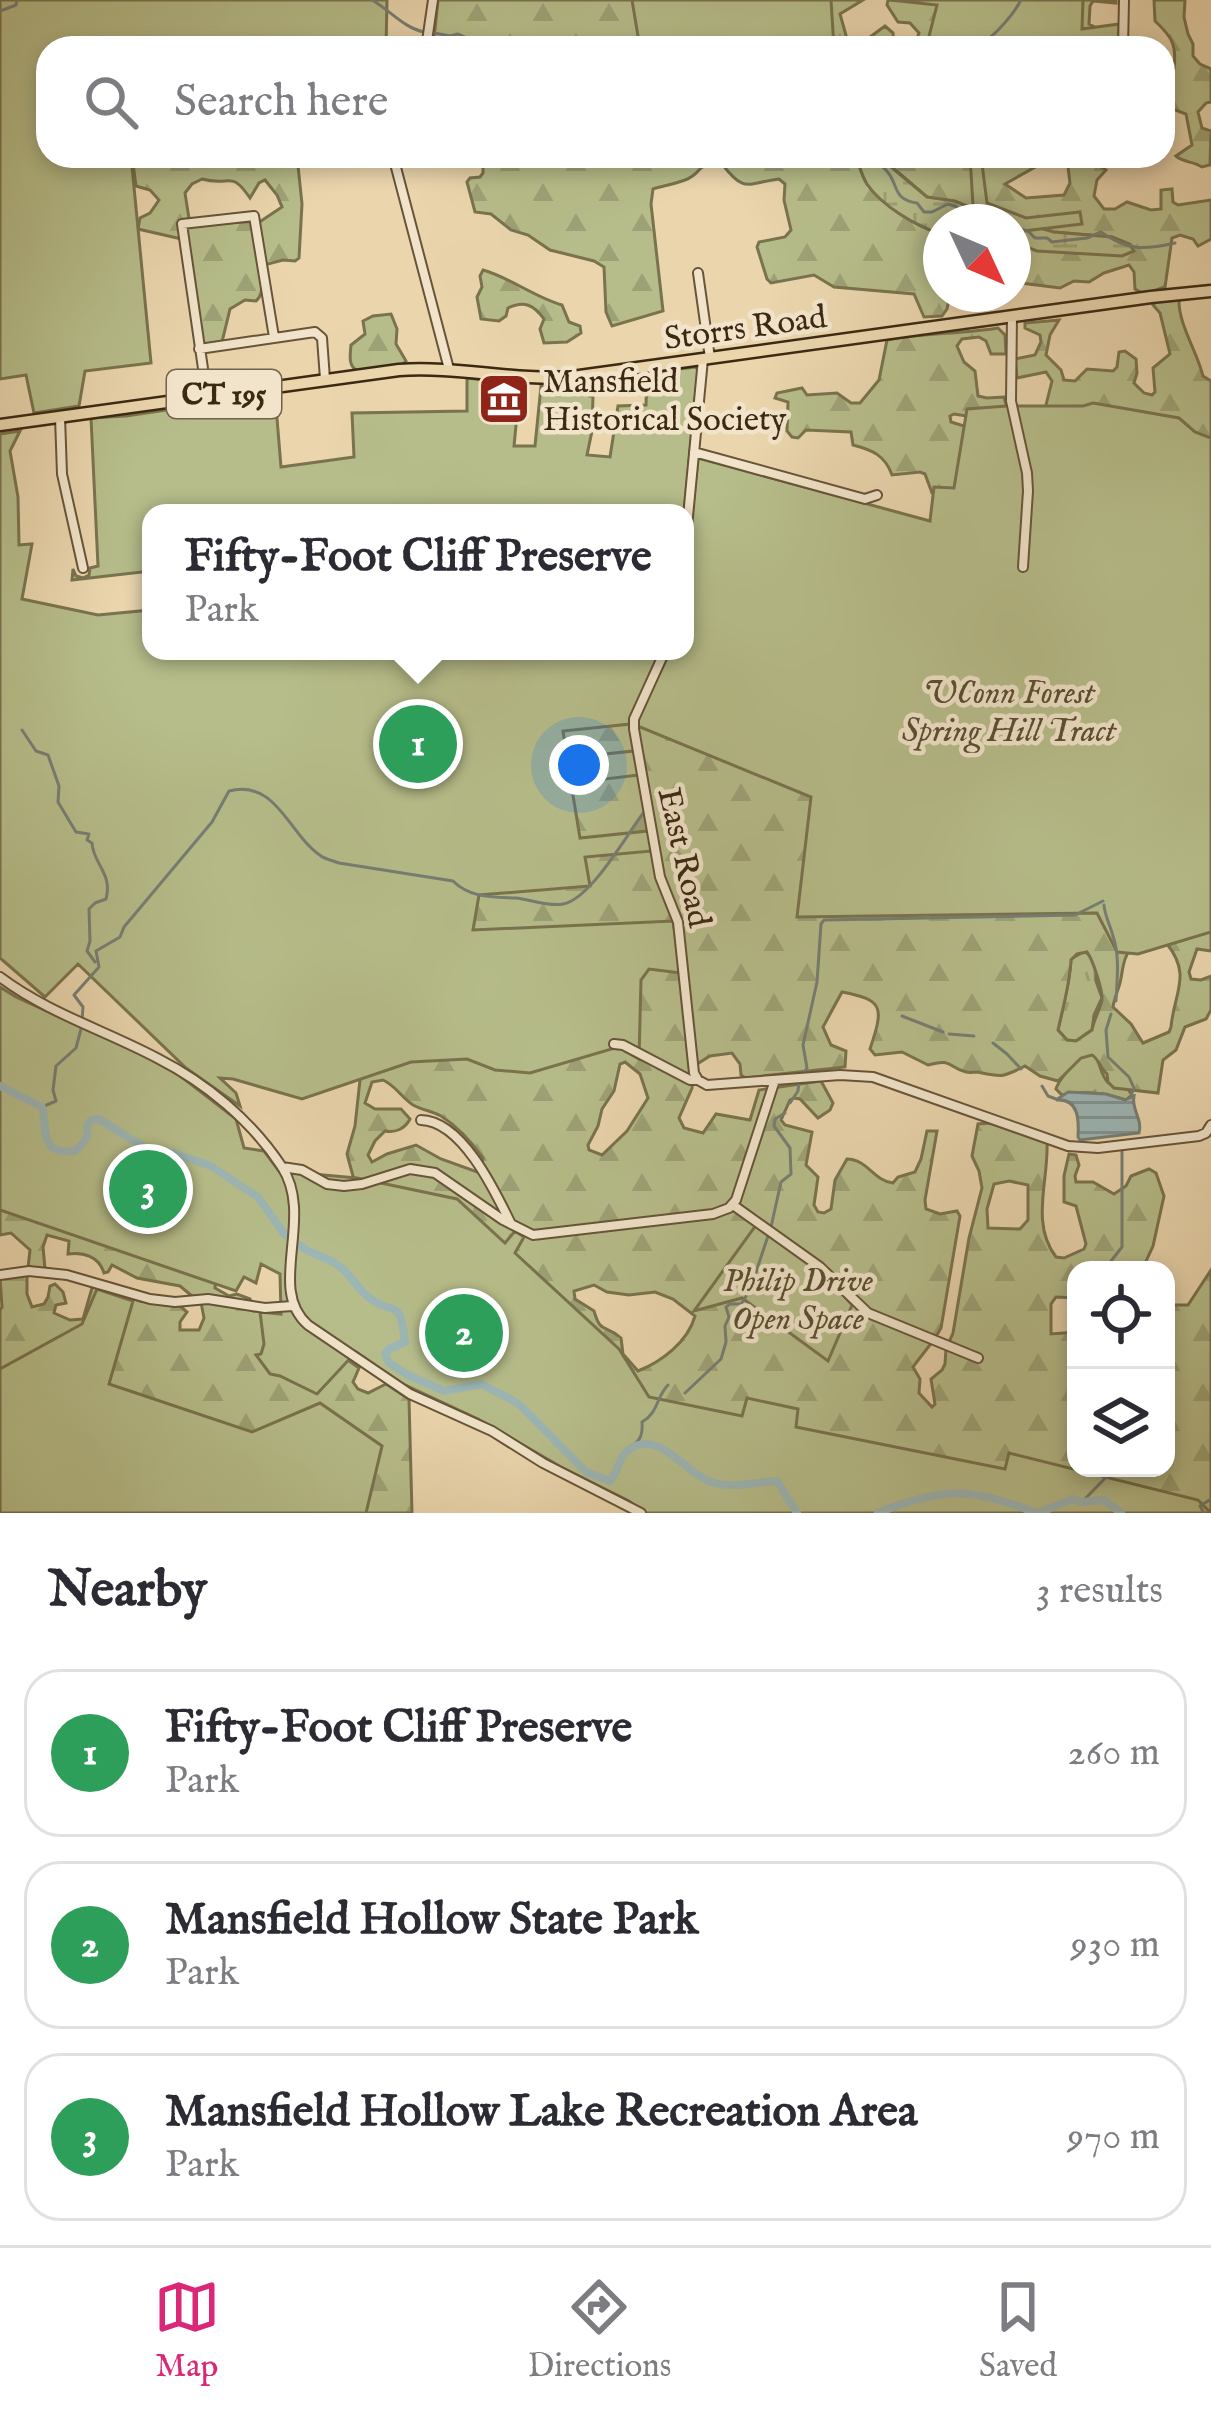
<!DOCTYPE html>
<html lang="en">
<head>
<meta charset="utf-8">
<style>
  :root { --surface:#fff; --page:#f2f2f3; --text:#2b2b33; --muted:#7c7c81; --line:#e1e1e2; --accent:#db2777 }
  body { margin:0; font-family:"IM FELL English",serif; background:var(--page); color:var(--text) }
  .controls { position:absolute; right:36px; bottom:36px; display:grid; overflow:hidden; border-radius:24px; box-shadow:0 6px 18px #0003 }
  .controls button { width:108px; height:108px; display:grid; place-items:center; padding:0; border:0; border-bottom:3px solid var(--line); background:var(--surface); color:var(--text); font:60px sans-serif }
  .compass { position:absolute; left:923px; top:204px; width:108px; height:108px; border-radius:50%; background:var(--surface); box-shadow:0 6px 18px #0003; rotate:134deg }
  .you { position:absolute; left:579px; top:765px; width:42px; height:42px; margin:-30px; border:9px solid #fff; border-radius:50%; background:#1a73e8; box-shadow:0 0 0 18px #1a73e833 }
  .badge { display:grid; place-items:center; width:78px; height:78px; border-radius:50%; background:var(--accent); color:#fff; font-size:39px; font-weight:700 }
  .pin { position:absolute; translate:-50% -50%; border:6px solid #fff; box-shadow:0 3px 12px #0006 }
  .popup { position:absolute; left:142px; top:504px; width:552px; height:156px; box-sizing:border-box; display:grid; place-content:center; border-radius:24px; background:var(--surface); filter:drop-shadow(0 3px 9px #0005); font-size:39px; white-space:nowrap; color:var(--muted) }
  .popup b { font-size:45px; color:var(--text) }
  .popup::after { content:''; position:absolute; left:50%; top:100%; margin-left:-24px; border:24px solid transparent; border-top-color:var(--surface) }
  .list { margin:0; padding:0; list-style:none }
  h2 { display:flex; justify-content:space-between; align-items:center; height:156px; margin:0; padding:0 48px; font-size:51px }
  h2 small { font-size:39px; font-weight:400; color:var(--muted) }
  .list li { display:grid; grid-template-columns:78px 1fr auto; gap:36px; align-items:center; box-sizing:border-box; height:168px; margin:0 24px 24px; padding:0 24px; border:3px solid var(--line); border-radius:36px }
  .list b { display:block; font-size:45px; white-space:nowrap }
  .list p { margin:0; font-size:39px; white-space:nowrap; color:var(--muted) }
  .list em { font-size:39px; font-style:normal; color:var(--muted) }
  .icon { flex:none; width:66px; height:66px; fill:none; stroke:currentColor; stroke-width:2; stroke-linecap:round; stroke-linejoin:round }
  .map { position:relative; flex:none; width:1211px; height:1513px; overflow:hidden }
  .search { position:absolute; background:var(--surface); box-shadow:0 6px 18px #0003; left:36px; right:36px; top:36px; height:132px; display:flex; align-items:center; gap:30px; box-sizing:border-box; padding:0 42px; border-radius:36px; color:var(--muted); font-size:45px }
  .sheet { height:732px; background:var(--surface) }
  nav { display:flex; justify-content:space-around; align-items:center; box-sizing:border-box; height:168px; border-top:3px solid var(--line); background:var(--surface); font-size:33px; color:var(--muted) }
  nav a { display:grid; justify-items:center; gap:6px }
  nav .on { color:var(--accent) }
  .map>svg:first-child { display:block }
</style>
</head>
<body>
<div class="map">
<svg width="1211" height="1513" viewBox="0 0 1211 1513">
  <defs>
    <pattern id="grass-tufts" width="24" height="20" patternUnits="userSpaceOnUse" patternTransform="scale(3)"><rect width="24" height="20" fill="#b6bd8a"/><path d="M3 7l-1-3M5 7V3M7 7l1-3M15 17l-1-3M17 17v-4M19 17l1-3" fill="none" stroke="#9da276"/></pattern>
    <pattern id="forest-firs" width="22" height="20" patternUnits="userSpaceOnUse" patternTransform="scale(3)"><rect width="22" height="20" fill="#b6bd8a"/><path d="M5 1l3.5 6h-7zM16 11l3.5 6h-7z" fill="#9da276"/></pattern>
    <pattern id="wetland-marsh" width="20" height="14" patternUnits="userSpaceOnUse" patternTransform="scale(3)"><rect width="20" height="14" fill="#b6bd8a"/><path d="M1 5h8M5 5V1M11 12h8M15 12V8" fill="none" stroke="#9da276"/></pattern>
    <pattern id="water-rules" width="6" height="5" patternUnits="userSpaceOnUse" patternTransform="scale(3)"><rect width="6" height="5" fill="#9cb6b5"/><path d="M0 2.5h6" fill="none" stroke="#809492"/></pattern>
  </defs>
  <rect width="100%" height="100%" fill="#ead5ad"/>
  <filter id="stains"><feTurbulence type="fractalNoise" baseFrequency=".00167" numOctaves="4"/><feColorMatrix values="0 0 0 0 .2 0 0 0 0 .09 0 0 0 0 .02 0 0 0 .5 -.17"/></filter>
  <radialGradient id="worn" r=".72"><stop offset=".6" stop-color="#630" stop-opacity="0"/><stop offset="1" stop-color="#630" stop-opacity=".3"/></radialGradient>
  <!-- grass -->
  <path fill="url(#grass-tufts)" stroke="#79734e" stroke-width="3" d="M1085,951l11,12v18l6,17 -8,17 -2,15 -16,11 -9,-1 -9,-10c5,-23 12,-47 13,-71z
    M1095,1054c9,19 6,34 32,34l5,7 -6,5c-20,-7 -44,-10 -64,-5l-6,-6c3,-11 16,-20 20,-33z"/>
  <!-- forest -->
  <path fill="url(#forest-firs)" stroke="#79734e" stroke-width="3" fill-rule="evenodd" d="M438,0h320l28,48h-353z
    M813,0h50l-23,14 7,25 15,4 23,-17 8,7 1,11 6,4 17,-10 2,-5 -9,-10 -12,-1 -11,-17 1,-5h228v3l-23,-2 -3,5 -1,18 9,5 15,19h-285z
    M1154,0h31l-1,17 4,17 5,10v12l7,8 11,5v33l-5,1 -8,9 4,16 9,3 -1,34 -8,2c-9,-6 -18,-4 -26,-11l16,-11 -6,-31 -13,-5 -10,3v-42l11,-2c3,-24 -3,-32 -19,-47z
    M132,156h165l5,48 -3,54 -4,3 -12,-1 -19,5c-7,13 3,27 -8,36l-11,-1 -15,9 -8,33 -20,3 -16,-105 -48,-11 2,-11 10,-5 9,-13 -9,-10 -14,-4zM202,179c29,8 28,-10 48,19l9,-15 6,-3 12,15 5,12 -21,14 -71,4 -5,-32 7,-9z
    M483,156h373c3,9 6,20 11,28 15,22 49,42 74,50v60h9l-3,15 -5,7 -18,1 -10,-23 -80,-7 -20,-12 -43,8 -4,-4 -10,-32 2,-5 26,-5 6,-7 -7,-30 1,-16 -6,-5c-32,4 -34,15 -57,-15 -29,-1 -17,8 -37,16 -11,4 -22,6 -32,9l-2,15 12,107 -51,15 -6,-14 -2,-45 -10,-6 -44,-11 -22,-15 -17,-5 -20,-16 -16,-2 -8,-30 3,-4 10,-1 3,-4z
    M879,156h176l-50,28 21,14 38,-3 6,-12 -2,-16c16,-11 23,-7 38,3l-9,10 -3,16 10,13h11l12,-7 24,8 10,-1v-19l11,-1 1,13 5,3 33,-5v39l-13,7 -5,-7 -13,-4 -8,3 -7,49 -21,7 -9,-5 -1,-17 -5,-7 -25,8 -15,9 -15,-1 -14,7 -47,-6v-40c42,9 75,19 116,2l-17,-7 -58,-5 -127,-35z
    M483,270c28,8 51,27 79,35l7,17 11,4 1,7 -14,9 -23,1 -4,-14 4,-10c-10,-14 -20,-19 -36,-11l-2,8 -7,5 -18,-2 -4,-22 5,-10 -2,-11z
    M1179,299c-1,25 18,52 24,77l8,5v164l-279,-52 -7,-19 -5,-2 -28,3c-7,-20 -20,-25 -39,-30l-2,-13 -45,-2 -8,8 -6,-1 -5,-6 1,-29 -13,-4 2,-5 25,-5 5,7 30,-2 14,10h9l19,-23 8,-40c36,-7 74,-6 111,-12l7,7 1,19h-15l-5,-13 -7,-4 -17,2 -5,7 7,16 11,9 3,25 9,2 17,-1 3,11 -34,9 -19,-3 -4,2 1,6 16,5 78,-18 7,-28 -6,-9 -29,6 -2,-19 20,-4 6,-13 -1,-7 -15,-7v-5l34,-3 -9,15 -4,20 15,15 3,10 11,1 12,-12 26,2 4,-4 2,-15 6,-1 11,8 1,14 -3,10 10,10 8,2 3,-3 -2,-24 17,-14 -10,-41 -7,-8 3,-4z
    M391,314l6,15 -1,15 10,17 -3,3 -45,7c-10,-4 -8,-16 -7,-26l14,-11 -2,-13 10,-5z
    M338,651h335l538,205v95l-14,-2 -8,23 2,7 10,1 10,-4v34l-5,9 -21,8 -9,23 -13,10 -5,33 -44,-5 -6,-6 -1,-8c-6,-5 -9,-16 -15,-19l-11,3 -23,23 -18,-5 -15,-10c-23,12 -23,11 -48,6 -4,0 -7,1 -11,0 -19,-5 -13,-14 -38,-7l-26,-13 -27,3 -5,-6c14,-42 14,-49 -28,-57l-19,35 8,18 15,6 -1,16 -100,11 -4,-3 -1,-11 -8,-11 -22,3 -16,10 -2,22 -13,30 5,10 19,5 13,-19 34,6 9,-30 62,-9 12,22 -3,7 -12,8 -18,-19 -6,-1 -4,2 -9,20 4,5 27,7 -6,33 12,12 -4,28 4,7 6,1 7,-4 4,-29 12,-21c20,0 27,22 46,24l5,-6 17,-5 6,-13 6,-28h10l-12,69 1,9 14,5 17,-3 3,5 -19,112c-8,15 -18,25 -28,39l7,12 -1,14 13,14 3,-3 -4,-25 11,-9 3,-6 1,-15 7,-16 16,-95 13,-50 -3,-17 -7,-15 6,-32 12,-1 57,19c2,38 -17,81 9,115l8,1 20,-9 2,-5 -10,-38 -12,-4v-26l5,-22 7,1 3,10 -4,11 1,6h17l21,12 12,-8 5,-10 18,-7 7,4 8,23 -11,50 -11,24h-66v28l-20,-1 -5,7v30l25,-2v136h90v-163h22l23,-35v243h-413l-434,-296 -17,-63 8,-28 5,-46zM1167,944c25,31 7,49 4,83l-2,5 -26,11 -12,-19 -18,-17c1,-8 5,-16 7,-24 3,-12 2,-22 9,-32zM1087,952c6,8 16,39 15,48 -2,10 -8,19 -10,30l-16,11 -9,-1 -9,-10c5,-23 12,-47 13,-70l6,-6zM625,1062l15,12 8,24 -21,33 -25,24 -13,-5 -1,-5 10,-19 4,-17 12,-18 6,-27zM383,1080c13,6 18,17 30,25 9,5 19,6 28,11 17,11 30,25 42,42l-3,15 -39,-14 -25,-14 -29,9 -15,8 -4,-7 7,-14 10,-10c10,2 20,-2 25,-12l-9,-10h-26l-10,-6 7,-21zM1009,1181l19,4v35l-8,9 -32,-1 -1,-19 7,-25zM594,1285l13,7 22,3 26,-3 18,7 22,17c-7,26 -34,46 -57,55l-15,-17 -2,-16c-17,-15 -20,-3 -27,-27l-19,-12 -1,-8z
    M0,1090l216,189 -1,9 14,8 8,-2 13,5 4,12 28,2 77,55 -6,14 5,7 10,4 18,-9 23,15 3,114h-412v-203l2,-3 -2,-29 27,-3v19l5,13 12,-3 4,-7 2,-11 5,-2 8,8 3,11 -10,2 -2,8 16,7 13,-1 9,-31 5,-3 43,16 40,5 7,6 -7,10v8h19l5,-12 -4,-21 -8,-1 -12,-10 -43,-8 -25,-13 -4,7 -4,1c-5,-17 -21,-21 -36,-19l1,-13 -22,-6 -4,12 2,22 -17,-1 2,-18 -19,-17 -11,2z"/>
  <!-- wetland -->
  <path fill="url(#wetland-marsh)" stroke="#79734e" stroke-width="3" d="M856,156h22l49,41 28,4 26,11 73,20 58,5 17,7 5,7 -12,5 -85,-5 -24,-9v-20h-72v12c-25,-8 -59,-28 -74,-50 -5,-8 -8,-19 -11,-28z"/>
  <!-- park -->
  <path fill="#b6bd8a" stroke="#79734e" stroke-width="3" d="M0,0h387l-1,48h-338v108h83l20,207 -66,8 -6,35 -45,7 -8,-38 -26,4z
    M632,0h199l3,48h-194z
    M890,0h193l-1,29 37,-5v24h-193l11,-43z
    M970,156h11l6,47 39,15 54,-6 2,12 -58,7 -8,22 -3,-1v-30h-39z
    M695,367l3,2 -14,144h-533v58l-79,9 1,-11 3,7 7,2 6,-3 1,-7 8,-2 -7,-148 35,-2 149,-22 6,73 73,-10 -2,-44 115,-2v-33l53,6 -6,62h21l6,-60 47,-5 2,15h3l-1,35 -5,24 23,2 8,-51 28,-1 1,-32z
    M1093,403l86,15 16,14 16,6v494l-73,22 -21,-2 -20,-39 -300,4 14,-120 -176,-72 35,-74h15v-68l13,-125 232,63 4,-34 20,1 13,-79 40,-3h76z
    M20,431l-10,20 8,46 1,48 13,-1 -10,55 76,16 53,-5v41h511l-32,73 -67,7 4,27 67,-7 5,24 -68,8 9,55 68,-7 4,20 -67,6 5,29 -111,9 -6,35 200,-9 8,52 -32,-4 -8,11 -2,79 -21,-12 -88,26 -35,-3 -28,-11 -56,3 -109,37 -69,-20 -13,-1 16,15 4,13 -54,-38 -108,-104 -33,33 -45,-39v-524z
    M0,987l16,10 131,60 32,18 57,44 8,29 20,3 15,20 78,7 100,21 48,44 10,-12 9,6 -9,16 104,96 30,48 93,19 5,-18 51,11 -2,18 209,42 4,-16 189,47 13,13h-566l-16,-12 -68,-34 -83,-48 -77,-36 -45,-31 -39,42 -37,-18 -10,-2 -14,-19 5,-1 3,-10 -4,-32 21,2 -1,-40 -19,-10 -5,19 -12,-6 -8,14 -236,-81z
    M756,1225l72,53 24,27 -24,56 -86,-63 -48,13z
    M97,1289l36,12 -24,83 143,48 68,-29 62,43 -16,67h-366v-144l82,-45z"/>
  <!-- water -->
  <path fill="url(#water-rules)" stroke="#767e74" stroke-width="3" d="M1068,1092l38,2 19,6 9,-4c-3,14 9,23 5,37l-59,7 -2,-3c1,-17 1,-39 -22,-37z"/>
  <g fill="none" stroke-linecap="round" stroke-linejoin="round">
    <!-- stream -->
    <path stroke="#767e74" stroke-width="3" d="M372,0c19,11 32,28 52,32
      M0,11l16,-6 1,-5
      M434,33l16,3 8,-2 32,14
      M831,48l5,-6 14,6
      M970,48c18,-3 42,-31 51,-48
      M867,156c5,4 12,7 17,12 16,14 6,31 33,35l7,9h8l16,-8 55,18
      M1013,227l15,4 7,7h12l5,4 35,-4 14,-6c27,19 43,18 74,11
      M22,730l14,21 12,4 11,31 -1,16 18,30 13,2 -2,6 5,3c1,21 21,30 14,56l-11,4 -6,6 1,32 -3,10 8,11
      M1104,905c1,12 6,19 9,31 7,20 4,44 3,65
      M1111,1014l-5,16 2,27 21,20 5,11 -3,8
      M902,1016l41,16
      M82,1020l1,-13 -9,-12 25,-28 -3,-16 24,-14 4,-10 88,-105 17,-31c48,-12 59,43 92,65 4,3 13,5 18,7l114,18c17,17 39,16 62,17 15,1 33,9 48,6 28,-5 64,-70 81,-92
      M949,1034l25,2
      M993,1043l14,11 14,15
      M802,1075l5,-7 -4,-23 14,-63 4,-58 3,-4 251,-5 28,-14
      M1042,1086l6,10 8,3
      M790,1103l8,-12 1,-9
      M42,1107l14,-6 -3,-11 3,-24 20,-18 5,-19
      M771,1227l10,-45 10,-8 -1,-26 -16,-22 1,-7 10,-6
      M1104,1270l18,-23v-97
      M685,1393l36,-34 5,-17 -1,-16 4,-9 -3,-10 4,-3h11l9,-14 18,-54
      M631,1447c10,-7 12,-13 11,-25 17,-10 14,-25 26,-37
      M1082,1502l33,-34
      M1204,1513l-4,-7 11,-7"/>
    <!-- river -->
    <path stroke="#9cb6b5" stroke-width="8" d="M0,1086l42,21c6,24 -4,48 33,44 9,-8 14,-13 12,-25l4,-6 8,-1 48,30 29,5 35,12 47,31 27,38
      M299,1245c11,9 22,10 34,17 14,7 22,23 34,34 26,22 33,-2 38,46l-16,7 -4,5 4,9 19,12 36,16 38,-7c12,8 26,12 38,21l66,67 24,9c9,-10 8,-23 18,-31 31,-22 57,23 83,32 21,7 45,0 66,-1l20,32
      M878,1513c63,-26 95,-26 158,0
      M1039,1513l33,-14 10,3 22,-2 17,13"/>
    <!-- minor casing -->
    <g stroke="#685439" stroke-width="12">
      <path id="minor" d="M426,48l7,-48
        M1123,48l1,-48
        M393,156l56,213
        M698,273l12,85
        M1012,316l-1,85 16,72 1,18 -5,76
        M199,349l116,-17 7,6 3,41
        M207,396l-25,-172 72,-8 20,121
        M60,417l2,57 21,94
        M694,452l171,47 12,-4
        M685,548l18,-189
        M665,651l-31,68v10l26,148 18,45 16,151 4,7
        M0,977c48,36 104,53 157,81 49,25 94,62 125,109 33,51 -16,122 26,158l102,69 82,37 51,32 98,50
        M614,1044l9,1 67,35h8l9,5 133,-10 33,2 195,69 30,2 101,-12 7,-3 5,-8
        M421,1120c41,1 74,71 90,104
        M282,1167l20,3 25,14 17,2 18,-2 48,-15 25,4 68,47 30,15 180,-21 16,-6 7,-8 39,-120
        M733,1205l87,62 48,46 110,45
        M0,1275l29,-4 38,4 83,24 25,3 33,-3 57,9 27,-2"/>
    </g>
    <!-- major casing -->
    <g stroke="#3c2912" stroke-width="15">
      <path id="major" d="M0,425l399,-55c59,-4 115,11 173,7l579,-80 60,-6"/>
    </g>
    <!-- minor -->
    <use href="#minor" stroke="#f1e4ca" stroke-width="8"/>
    <!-- major -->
    <use href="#major" stroke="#ead5ad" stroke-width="10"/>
  </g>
  <!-- icons -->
  <defs>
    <g id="museum-square" transform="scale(2.7)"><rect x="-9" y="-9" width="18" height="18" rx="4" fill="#8f2418" stroke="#f1e4ca"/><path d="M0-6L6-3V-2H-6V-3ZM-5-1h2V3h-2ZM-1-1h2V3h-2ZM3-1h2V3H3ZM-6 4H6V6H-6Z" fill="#fff"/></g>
  </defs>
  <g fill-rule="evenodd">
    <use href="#museum-square" x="504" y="399"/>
  </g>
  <g text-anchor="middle" stroke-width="9" stroke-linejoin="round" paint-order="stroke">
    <!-- shield labels -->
    <rect fill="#f1e4ca" stroke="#726149" stroke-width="3" x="167" y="370" width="114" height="48" rx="9"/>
    <g font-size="30" font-weight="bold" fill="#3c2912">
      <text x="224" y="404">CT 195</text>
    </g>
    <!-- street labels -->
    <g font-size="33" fill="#3c2912" stroke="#f1e4ca">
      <text transform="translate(745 326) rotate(-8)" y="12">Storrs Road</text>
      <text transform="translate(686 857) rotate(77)" y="12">East Road</text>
    </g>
    <!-- poi labels -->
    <g font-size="33" fill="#3c2912" stroke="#f1e4ca" text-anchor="start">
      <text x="543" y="392">Mansfield<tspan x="543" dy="38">Historical Society</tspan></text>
    </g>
    <!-- park labels -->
    <g font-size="33" font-style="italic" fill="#5a4e30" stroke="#f1e4ca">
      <text x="1009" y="703">UConn Forest<tspan x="1009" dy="38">Spring Hill Tract</tspan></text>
      <text x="798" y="1291">Philip Drive<tspan x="798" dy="38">Open Space</tspan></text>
    </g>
  </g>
  <rect width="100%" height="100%" filter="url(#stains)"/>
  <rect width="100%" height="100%" fill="url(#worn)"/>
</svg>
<div class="controls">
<button><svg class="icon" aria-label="locate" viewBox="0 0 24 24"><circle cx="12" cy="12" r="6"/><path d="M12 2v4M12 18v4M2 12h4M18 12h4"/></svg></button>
<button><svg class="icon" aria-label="layers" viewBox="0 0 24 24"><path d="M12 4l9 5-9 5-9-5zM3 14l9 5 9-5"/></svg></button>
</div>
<svg class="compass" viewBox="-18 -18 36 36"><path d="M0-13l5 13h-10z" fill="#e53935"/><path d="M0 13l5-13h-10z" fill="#7c7c81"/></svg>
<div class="you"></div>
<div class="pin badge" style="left:418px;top:744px;background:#2e9e5b">1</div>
<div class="popup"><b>Fifty-Foot Cliff Preserve</b>Park</div>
<div class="pin badge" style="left:464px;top:1333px;background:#2e9e5b">2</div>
<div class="pin badge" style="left:148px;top:1189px;background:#2e9e5b">3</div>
<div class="search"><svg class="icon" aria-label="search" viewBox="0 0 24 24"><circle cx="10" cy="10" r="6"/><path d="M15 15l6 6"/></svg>Search here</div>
</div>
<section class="sheet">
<h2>Nearby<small>3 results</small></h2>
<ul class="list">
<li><span class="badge" style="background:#2e9e5b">1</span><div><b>Fifty-Foot Cliff Preserve</b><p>Park</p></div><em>260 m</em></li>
<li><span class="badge" style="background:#2e9e5b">2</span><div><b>Mansfield Hollow State Park</b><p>Park</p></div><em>930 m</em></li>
<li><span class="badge" style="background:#2e9e5b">3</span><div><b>Mansfield Hollow Lake Recreation Area</b><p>Park</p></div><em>970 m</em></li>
</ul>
</section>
<nav>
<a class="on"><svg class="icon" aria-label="map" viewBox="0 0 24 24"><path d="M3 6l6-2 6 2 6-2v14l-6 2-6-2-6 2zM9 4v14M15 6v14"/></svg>Map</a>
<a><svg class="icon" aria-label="directions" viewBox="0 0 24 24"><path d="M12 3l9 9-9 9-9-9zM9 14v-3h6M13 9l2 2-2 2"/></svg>Directions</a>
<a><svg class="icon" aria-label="saved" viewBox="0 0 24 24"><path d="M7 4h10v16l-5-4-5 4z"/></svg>Saved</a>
</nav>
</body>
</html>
